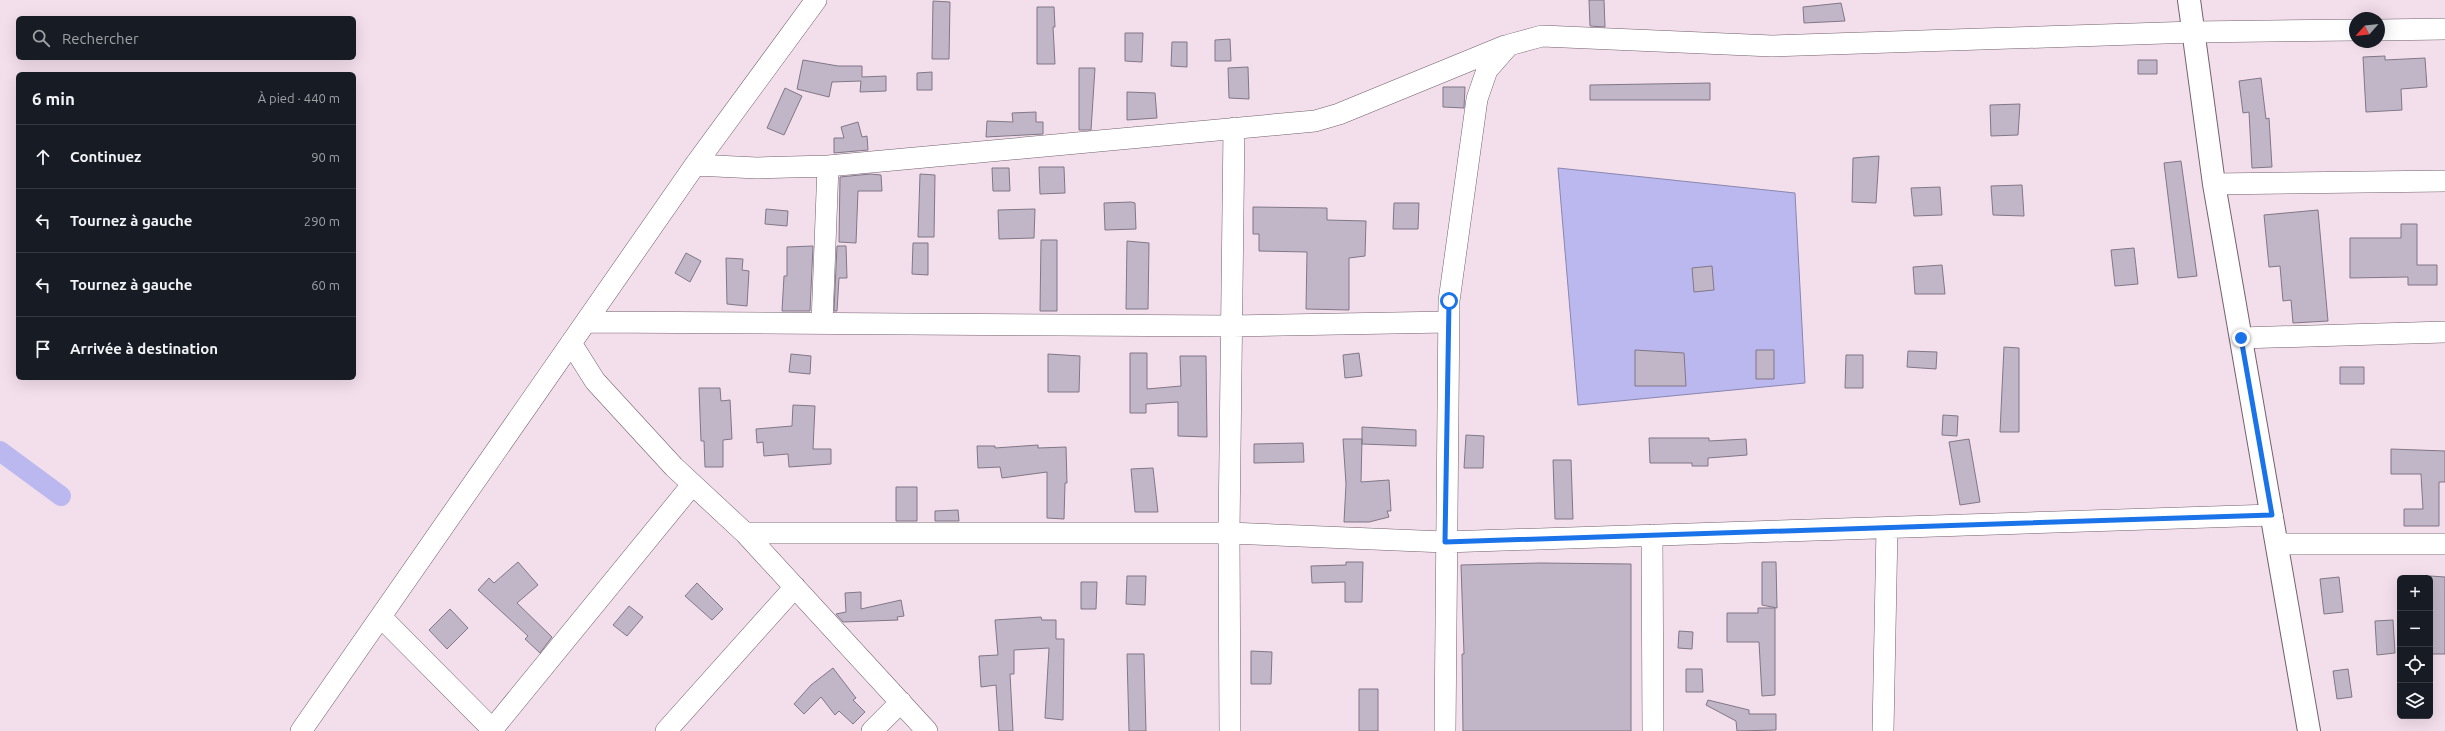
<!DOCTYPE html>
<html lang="fr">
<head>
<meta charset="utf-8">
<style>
  :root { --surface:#171b24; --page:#242831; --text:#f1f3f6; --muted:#9ea1a6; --line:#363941 }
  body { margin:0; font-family:Ubuntu,sans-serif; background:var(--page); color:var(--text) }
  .controls { position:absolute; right:12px; bottom:12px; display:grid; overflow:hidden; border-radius:6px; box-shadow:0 4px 16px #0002 }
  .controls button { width:36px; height:36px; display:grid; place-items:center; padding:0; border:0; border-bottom:1px solid var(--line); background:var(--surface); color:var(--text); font:20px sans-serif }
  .compass { position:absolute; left:2349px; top:12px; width:36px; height:36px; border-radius:50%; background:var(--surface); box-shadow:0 4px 16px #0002; rotate:243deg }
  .stop { position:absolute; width:12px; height:12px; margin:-9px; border:3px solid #1a73e8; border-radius:50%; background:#fff }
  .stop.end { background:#1a73e8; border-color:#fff; box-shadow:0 1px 4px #0008 }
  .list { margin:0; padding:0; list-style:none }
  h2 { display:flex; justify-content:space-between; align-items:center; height:52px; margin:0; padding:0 16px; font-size:17px }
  h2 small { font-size:13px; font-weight:400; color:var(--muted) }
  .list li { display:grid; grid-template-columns:26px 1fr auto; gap:12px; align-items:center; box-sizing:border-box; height:64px; padding:0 16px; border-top:1px solid var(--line) }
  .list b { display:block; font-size:15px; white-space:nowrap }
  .list em { font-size:13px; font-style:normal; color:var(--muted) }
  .icon { flex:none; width:22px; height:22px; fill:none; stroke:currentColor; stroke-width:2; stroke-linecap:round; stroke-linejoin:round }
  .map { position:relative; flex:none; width:2445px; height:731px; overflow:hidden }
  .search { position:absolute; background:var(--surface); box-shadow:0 4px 16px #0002; left:16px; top:16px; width:340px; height:44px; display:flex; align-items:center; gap:10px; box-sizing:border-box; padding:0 14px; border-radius:6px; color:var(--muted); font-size:15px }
  .panel { position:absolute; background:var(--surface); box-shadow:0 4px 16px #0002; left:16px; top:72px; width:340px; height:308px; border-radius:6px }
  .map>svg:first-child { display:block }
</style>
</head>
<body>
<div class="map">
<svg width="2445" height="731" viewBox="0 0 2445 731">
  <rect width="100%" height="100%" fill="#f3deeb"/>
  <!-- water -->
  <path fill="#bab8ef" stroke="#8986ae" d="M1558,168l237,25 10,190 -227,22z"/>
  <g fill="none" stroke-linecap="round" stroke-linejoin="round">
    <!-- canal -->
    <path stroke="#bab8ef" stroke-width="20" d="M0,451l61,45"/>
  </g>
  <!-- building -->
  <path fill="#c1b6c7" stroke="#817787" d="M1589,0h15l1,27 -15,-1z
    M933,1l17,1 -1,57h-17z
    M1841,3l4,18 -41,2 -1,-16z
    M1037,7h17l1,20h-2l2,37h-18z
    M1125,33h18l-1,29 -17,-1z
    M1230,39l1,22h-16v-21z
    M1172,42h15v25l-16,-1z
    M2385,56v4l40,-2 2,29 -26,2 1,21 -36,2 -3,-55z
    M803,60l35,6h24v11l24,-1v15l-26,1 1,-11 -29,1 -3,15 -32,-8z
    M2138,60h19v14h-19z
    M1248,67l1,32 -20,-1 -1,-30z
    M1079,68h16l-4,62h-12z
    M932,72v18h-15v-17z
    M2261,78l5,41 3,-1 3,49 -20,1 -3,-56 -6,1 -4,-32z
    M1710,83v17h-120v-15z
    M1443,87h22l-1,21 -21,-1z
    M785,88l17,8 -18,39 -17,-7z
    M1127,92l28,1 2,25 -30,2z
    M2020,104l-2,31 -27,1 -1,-31z
    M1036,112v10h7v12l-57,3 1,-16 26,1 -1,-9z
    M858,122l4,15 5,-1 1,14 -34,3v-15h10l-3,-11z
    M1879,156l-3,47 -24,-1 1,-44z
    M2181,161l16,115 -19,2 -14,-115z
    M1039,167h25l1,26 -25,1z
    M992,168h17l1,23h-17z
    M870,174l11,1 1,16h-24l-2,52 -17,-1 1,-65z
    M920,174l15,1 -1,62h-16z
    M2022,185l2,31 -31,-1 -2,-29z
    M1940,187l2,28 -28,1 -3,-28z
    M1131,202l4,1 1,26 -31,1 -1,-27z
    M1394,203h25l-1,26h-25z
    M1253,207l74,1v12l39,1 -1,35 -16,2v52l-43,-1 1,-57 -48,-1v-17h-6z
    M766,209l22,2 -1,15 -22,-2z
    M1035,209l-1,29 -35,1 -1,-29z
    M2318,210l10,111 -35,2 -2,-23 -8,1 -3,-35 -11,1 -5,-52z
    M2401,224h16v41h20v20h-29v-8l-58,1v-40h51z
    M1041,240h16v71h-17z
    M1127,241l22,2 -1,66h-22z
    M913,243h15v32l-16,-1z
    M813,246l-3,65h-28l2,-35h3v-29z
    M837,246h9l1,32h-8l-2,33h-3z
    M2134,248l4,36 -23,2 -4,-36z
    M686,253l15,8 -11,21 -15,-9z
    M726,258l17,1 -1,11 7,1 -2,35 -20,-2z
    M1942,265l3,29h-30l-2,-27z
    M1712,266l2,24 -20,2 -2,-24z
    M2004,347l15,1v84h-19z
    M1635,350l49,3 2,33h-51z
    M1756,350h18v29h-18z
    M1908,351l29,1 -1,17 -29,-2z
    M1130,353h17v36l34,-3 -1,-30h26l1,81 -29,-1v-34l-32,2v9h-16z
    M1359,353l3,23 -17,2 -2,-23z
    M791,354l20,2 -1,18 -21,-2z
    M1048,354l32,2 -1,36h-31z
    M1846,355h17v33h-18z
    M2340,367h24v17h-24z
    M699,388h21l1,13 9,-1 2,39 -9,1v27h-18l-1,-26h-3z
    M793,405l22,1 -2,43h18v15l-42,3 -1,-13 -24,2 -1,-14 -6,1 -1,-14 36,-3z
    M1943,415l15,1 -1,20 -15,-1z
    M1362,427l54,3v16l-54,-2z
    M1466,435l18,1 -1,32h-19z
    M1649,438h60v3l37,-2 1,16 -39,3v8h-16v-3h-42z
    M1343,439h19l-1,43 28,-2 2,31h-4l2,6 -20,5h-25l2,-38z
    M1969,439l11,63 -20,3 -11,-63z
    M1303,443l1,19 -50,1v-19z
    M1038,445v3l28,-1 1,36h-2l-1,36 -17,-1v-46l-45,6 -2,-11 -22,1 -1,-22h18v2z
    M2391,449l54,2v31h-6v44h-35v-17h19l-2,-35h-30z
    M1553,460h18l2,59h-18z
    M1153,468l5,44h-23l-4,-43z
    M896,487h21v34h-21z
    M958,510l1,11h-24v-10z
    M518,562l20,23 -21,18 35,34 -12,16 -15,-14 3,-3 -50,-46 11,-12 5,5z
    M1346,562h17l-1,40h-17v-20l-33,1 -1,-17 35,-1z
    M1762,562h14l1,46 -15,-3z
    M1540,563l91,1v167h-168l-1,-77h2l-3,-89z
    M1127,576h19l-1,29 -19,-1z
    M2430,576l15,1v77h-15z
    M2339,577l4,35 -19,2 -4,-35z
    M1081,582h16l-1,27h-15z
    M697,583l26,26 -11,11 -27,-24z
    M861,592v17l40,-9 3,16 -7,1 1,3 -55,2 -7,-8 10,-2 -1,-19z
    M629,606l14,11 -16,19 -14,-11z
    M1758,608h17v87l-13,1 -3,-54h-32v-29h31z
    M450,609l18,19 -21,21 -18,-19z
    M1041,617l1,3h14v19h8l-1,81 -18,-2 4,-70 -35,2v24h-4l3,57h-14l-3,-46 -15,2 -2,-31 19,-1 -3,-35z
    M2393,620l2,33 -18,2 -2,-34z
    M1679,631l14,1 -1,17 -14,-1z
    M1251,651l21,1 -1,32h-20z
    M1127,654h17l2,77h-17z
    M833,668l23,30 -3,2 12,12 -12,12 -14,-13 -4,4 -14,-18 -17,17 -10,-10 17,-19z
    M1686,669h16l1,23h-17z
    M2348,669l4,28 -15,2 -4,-28z
    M1359,689h19v42h-19z
    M1708,700l41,10v4h27v16l-39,1 -1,-10 -30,-16z"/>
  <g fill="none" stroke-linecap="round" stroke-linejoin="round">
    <!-- street casing -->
    <g stroke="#72606b" stroke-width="22">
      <path id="street" d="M2379,30l66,-1
        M695,165l62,3 71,-2 487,-45 24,-7 166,-68
        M2214,184l231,-3
        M586,322l646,4 216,-4
        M822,323l6,-157
        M2241,338l204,-6
        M571,343l24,38 79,86 71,66 182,198
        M745,533h484l216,9 827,-27
        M1652,535l1,196
        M2277,544h168
        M381,617l113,114
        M301,731l394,-566 121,-165
        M491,731l201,-246
        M666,731l129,-144
        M872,731l29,-29
        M1230,731l-1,-198 5,-405
        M1445,731l4,-430 28,-202 10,-29 22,-25 33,-9 230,10 422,-14 161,-2
        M1883,731l4,-203"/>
    </g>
    <!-- secondary casing -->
    <g stroke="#72606b" stroke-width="24">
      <path id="secondary" d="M2189,0l25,184 95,547"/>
    </g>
    <!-- street -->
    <use href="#street" stroke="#fff" stroke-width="21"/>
    <!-- secondary -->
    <use href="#secondary" stroke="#fff" stroke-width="22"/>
  </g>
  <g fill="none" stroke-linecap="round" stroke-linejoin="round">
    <!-- route -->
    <path stroke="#1a73e8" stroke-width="5" d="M1449,301l-4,241 827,-27 -31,-177"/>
  </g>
</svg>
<div class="controls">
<button>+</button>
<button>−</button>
<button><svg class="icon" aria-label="locate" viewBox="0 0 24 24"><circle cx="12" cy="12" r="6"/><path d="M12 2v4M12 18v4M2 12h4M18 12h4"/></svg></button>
<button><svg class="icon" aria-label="layers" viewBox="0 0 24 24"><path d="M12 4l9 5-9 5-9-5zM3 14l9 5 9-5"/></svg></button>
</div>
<svg class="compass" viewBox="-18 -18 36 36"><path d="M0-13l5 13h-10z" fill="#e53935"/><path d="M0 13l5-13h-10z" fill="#9ea1a6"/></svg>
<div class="stop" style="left:1449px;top:301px"></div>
<div class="stop end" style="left:2241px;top:338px"></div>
<div class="search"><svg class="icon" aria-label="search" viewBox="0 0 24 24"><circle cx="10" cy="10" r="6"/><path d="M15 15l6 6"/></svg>Rechercher</div>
<section class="panel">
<h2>6 min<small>À pied · 440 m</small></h2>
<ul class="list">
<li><svg class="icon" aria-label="ahead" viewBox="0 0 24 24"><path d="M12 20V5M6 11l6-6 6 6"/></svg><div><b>Continuez</b></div><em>90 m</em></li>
<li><svg class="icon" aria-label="left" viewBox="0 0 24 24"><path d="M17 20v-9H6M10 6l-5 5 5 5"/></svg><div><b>Tournez à gauche</b></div><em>290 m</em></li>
<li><svg class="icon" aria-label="left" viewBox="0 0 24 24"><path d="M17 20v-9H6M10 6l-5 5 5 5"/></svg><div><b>Tournez à gauche</b></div><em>60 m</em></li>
<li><svg class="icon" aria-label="arrive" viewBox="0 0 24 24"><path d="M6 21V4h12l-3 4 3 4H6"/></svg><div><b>Arrivée à destination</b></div></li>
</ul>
</section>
</div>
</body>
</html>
